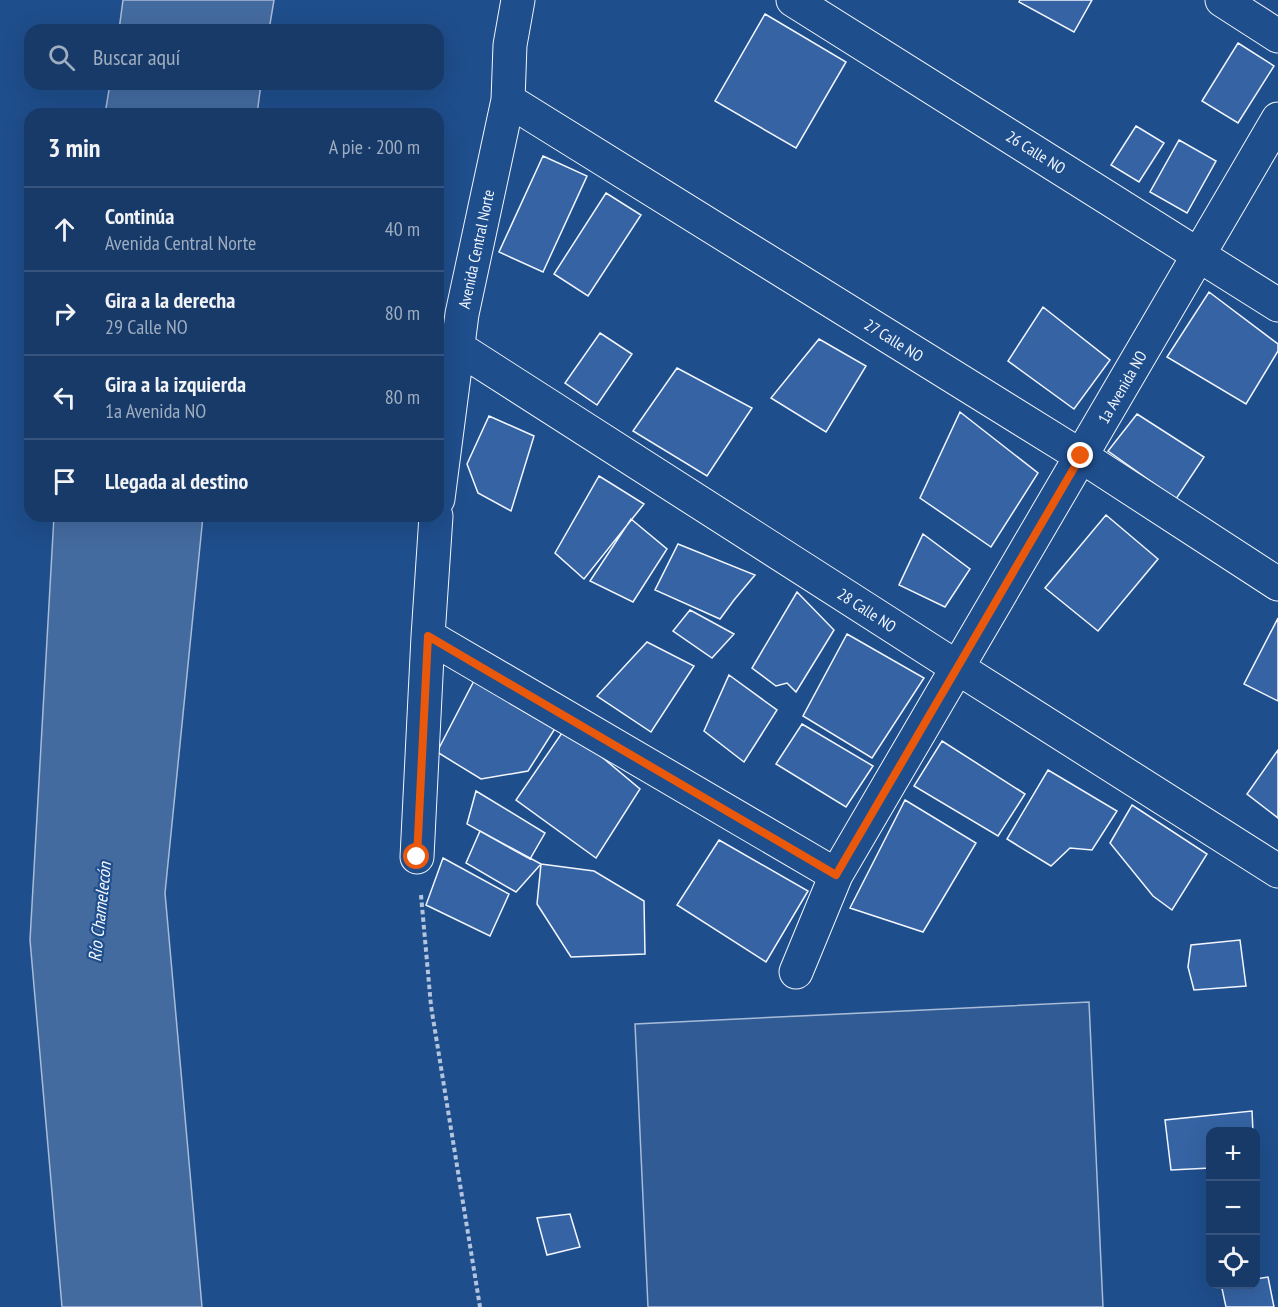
<!DOCTYPE html>
<html lang="es">
<head>
<meta charset="utf-8">
<style>
  :root { --surface:#173a69; --page:#20416f; --text:#f1f3f6; --muted:#9eadc0; --line:#36547d }
  body { margin:0; font-family:"PT Sans Narrow",sans-serif; background:var(--page); color:var(--text) }
  .controls { position:absolute; right:18px; bottom:18px; display:grid; overflow:hidden; border-radius:12px; box-shadow:0 6px 24px #0002 }
  .controls button { width:54px; height:54px; display:grid; place-items:center; padding:0; border:0; border-bottom:2px solid var(--line); background:var(--surface); color:var(--text); font:30px sans-serif }
  .stop { position:absolute; width:18px; height:18px; margin:-14px; border:4px solid #ea580c; border-radius:50%; background:#fff }
  .stop.end { background:#ea580c; border-color:#fff; box-shadow:0 2px 6px #0008 }
  .list { margin:0; padding:0; list-style:none }
  h2 { display:flex; justify-content:space-between; align-items:center; height:78px; margin:0; padding:0 24px; font-size:26px }
  h2 small { font-size:20px; font-weight:400; color:var(--muted) }
  .list li { display:grid; grid-template-columns:39px 1fr auto; gap:18px; align-items:center; box-sizing:border-box; height:84px; padding:0 24px; border-top:2px solid var(--line) }
  .list b { display:block; font-size:22px; white-space:nowrap }
  .list p { margin:0; font-size:20px; white-space:nowrap; color:var(--muted) }
  .list em { font-size:20px; font-style:normal; color:var(--muted) }
  .icon { flex:none; width:33px; height:33px; fill:none; stroke:currentColor; stroke-width:2; stroke-linecap:round; stroke-linejoin:round }
  .map { position:relative; flex:none; width:1278px; height:1307px; overflow:hidden }
  .search { position:absolute; background:var(--surface); box-shadow:0 6px 24px #0002; left:24px; top:24px; width:420px; height:66px; display:flex; align-items:center; gap:15px; box-sizing:border-box; padding:0 21px; border-radius:18px; color:var(--muted); font-size:22px }
  .panel { position:absolute; background:var(--surface); box-shadow:0 6px 24px #0002; left:24px; top:108px; width:420px; height:414px; border-radius:18px }
  .map>svg:first-child { display:block }
</style>
</head>
<body>
<div class="map">
<svg width="1278" height="1307" viewBox="0 0 1278 1307">
  <rect width="100%" height="100%" fill="#1f4e8c"/>
  <!-- built -->
  <path fill="#305b95" stroke="#a8bbd7" stroke-width="1.5" d="M1089,1002l14,305h-455l-13,-283z"/>
  <!-- water -->
  <path fill="#446ba0" stroke="#a8bbd7" stroke-width="1.5" d="M123,0h151l-5,30h-150z
    M110,84h151l-4,30h-152z
    M54,516h149l-38,377 37,414h-140l-32,-367z"/>
  <!-- building -->
  <path fill="#3563a3" stroke="#f2f6ff" stroke-width="1.5" d="M1020,0h72l-18,32 -55,-30z
    M765,14l81,48 -50,86 -81,-47z
    M1238,43l36,23 -36,57 -36,-22z
    M1136,126l28,17 -25,39 -28,-17z
    M1179,140l37,21 -29,52 -37,-21z
    M543,156l44,20 -44,96 -44,-20z
    M606,193l35,22 -53,81 -34,-22z
    M1209,292l69,52v7l-32,53 -79,-47z
    M1043,307l67,53 -36,49 -66,-48z
    M600,333l32,21 -35,51 -32,-22z
    M819,339l47,27 -40,66 -55,-34z
    M677,368l75,40 -45,68 -74,-45z
    M960,412l78,61 -47,74 -71,-49z
    M1137,414l67,43 -28,42 -68,-48z
    M489,416l45,20 -23,75 -33,-18 -11,-29z
    M599,476l45,28 -60,75 -29,-26z
    M1106,515l52,44 -60,72 -53,-43z
    M631,519l36,30 -34,53 -43,-21z
    M923,534l47,35 -25,38 -46,-22z
    M678,544l77,31 -21,25 -14,19 -65,-29z
    M797,592l37,38 -38,62 -9,-9 -11,3 -24,-18z
    M690,610l44,24 -22,24 -39,-27z
    M1278,618v83l-34,-17z
    M847,634l77,44 -52,80 -69,-42z
    M647,642l47,24 -43,66 -54,-36z
    M477,675l79,52 -28,44 -47,8 -44,-27z
    M729,675l48,35 -33,52 -40,-31z
    M802,724l71,42 -27,41 -70,-43z
    M566,727l74,62 -44,69 -80,-58z
    M942,741l83,53 -27,42 -84,-50z
    M1278,750v68l-31,-24z
    M1048,770l69,41 -25,39 -22,-2 -19,18 -44,-27z
    M476,791l69,42 -15,26 -63,-35z
    M905,800l71,43 -53,89 -73,-24z
    M1132,805l75,49 -35,56 -19,-14 -43,-53z
    M480,831l61,33 -25,28 -50,-29z
    M719,840l89,51 -42,71 -89,-57z
    M443,858l66,36 -19,42 -64,-31z
    M541,864l53,7 50,30 1,53 -74,3 -34,-53z
    M1240,940l6,46 -52,4 -6,-23 3,-22z
    M1252,1111l1,21h-43v36l-39,2 -6,-50z
    M570,1214l10,33 -33,8 -10,-37z
    M1268,1277l6,30h-48l-5,-23h35v-5z"/>
  <g fill="none" stroke-linecap="round" stroke-linejoin="round">
    <!-- street casing -->
    <g stroke="#f2f6ff" stroke-width="35">
      <path id="street" d="M793,0l485,305
        M1222,0l56,36
        M508,100l573,356 197,128
        M457,347l501,321 320,203
        M438,499l24,-185 46,-214 2,-55 8,-45
        M428,636l408,239
        M417,857l11,-221 8,-120
        M796,972l40,-97 442,-756"/>
    </g>
    <!-- path -->
    <path stroke="#b3c4dc" stroke-width="4" stroke-dasharray="4.5 3" stroke-linecap="butt" d="M421,895l10,111 49,301"/>
    <!-- street -->
    <use href="#street" stroke="#1f4e8c" stroke-width="33"/>
  </g>
  <g fill="none" stroke-linecap="round" stroke-linejoin="round">
    <!-- route -->
    <path stroke="#ea580c" stroke-width="8" d="M417,857l11,-221 408,239 245,-419"/>
  </g>
  <g text-anchor="middle" stroke-width="4.5" stroke-linejoin="round" paint-order="stroke">
    <!-- street labels -->
    <g font-size="16" fill="#f2f6ff" stroke="#1f4e8c">
      <text transform="translate(1036 152) rotate(32)" y="6">26 Calle NO</text>
      <text transform="translate(476 249) rotate(-78)" y="6">Avenida Central Norte</text>
      <text transform="translate(894 340) rotate(32)" y="6">27 Calle NO</text>
      <text transform="translate(1122 387) rotate(-60)" y="6">1a Avenida NO</text>
      <text transform="translate(867 610) rotate(33)" y="6">28 Calle NO</text>
    </g>
    <!-- water labels -->
    <g font-size="18" font-style="italic" fill="#f2f6ff" stroke="#1f4e8c">
      <text transform="translate(100 912) rotate(-84)" y="6">Río Chamelecón</text>
    </g>
  </g>
</svg>
<div class="controls">
<button>+</button>
<button>−</button>
<button><svg class="icon" aria-label="locate" viewBox="0 0 24 24"><circle cx="12" cy="12" r="6"/><path d="M12 2v4M12 18v4M2 12h4M18 12h4"/></svg></button>
</div>
<div class="stop" style="left:417px;top:857px"></div>
<div class="stop end" style="left:1081px;top:456px"></div>
<div class="search"><svg class="icon" aria-label="search" viewBox="0 0 24 24"><circle cx="10" cy="10" r="6"/><path d="M15 15l6 6"/></svg>Buscar aquí</div>
<section class="panel">
<h2>3 min<small>A pie · 200 m</small></h2>
<ul class="list">
<li><svg class="icon" aria-label="ahead" viewBox="0 0 24 24"><path d="M12 20V5M6 11l6-6 6 6"/></svg><div><b>Continúa</b><p>Avenida Central Norte</p></div><em>40 m</em></li>
<li><svg class="icon" aria-label="right" viewBox="0 0 24 24"><path d="M7 20v-9h11M14 6l5 5-5 5"/></svg><div><b>Gira a la derecha</b><p>29 Calle NO</p></div><em>80 m</em></li>
<li><svg class="icon" aria-label="left" viewBox="0 0 24 24"><path d="M17 20v-9H6M10 6l-5 5 5 5"/></svg><div><b>Gira a la izquierda</b><p>1a Avenida NO</p></div><em>80 m</em></li>
<li><svg class="icon" aria-label="arrive" viewBox="0 0 24 24"><path d="M6 21V4h12l-3 4 3 4H6"/></svg><div><b>Llegada al destino</b></div></li>
</ul>
</section>
</div>
</body>
</html>
